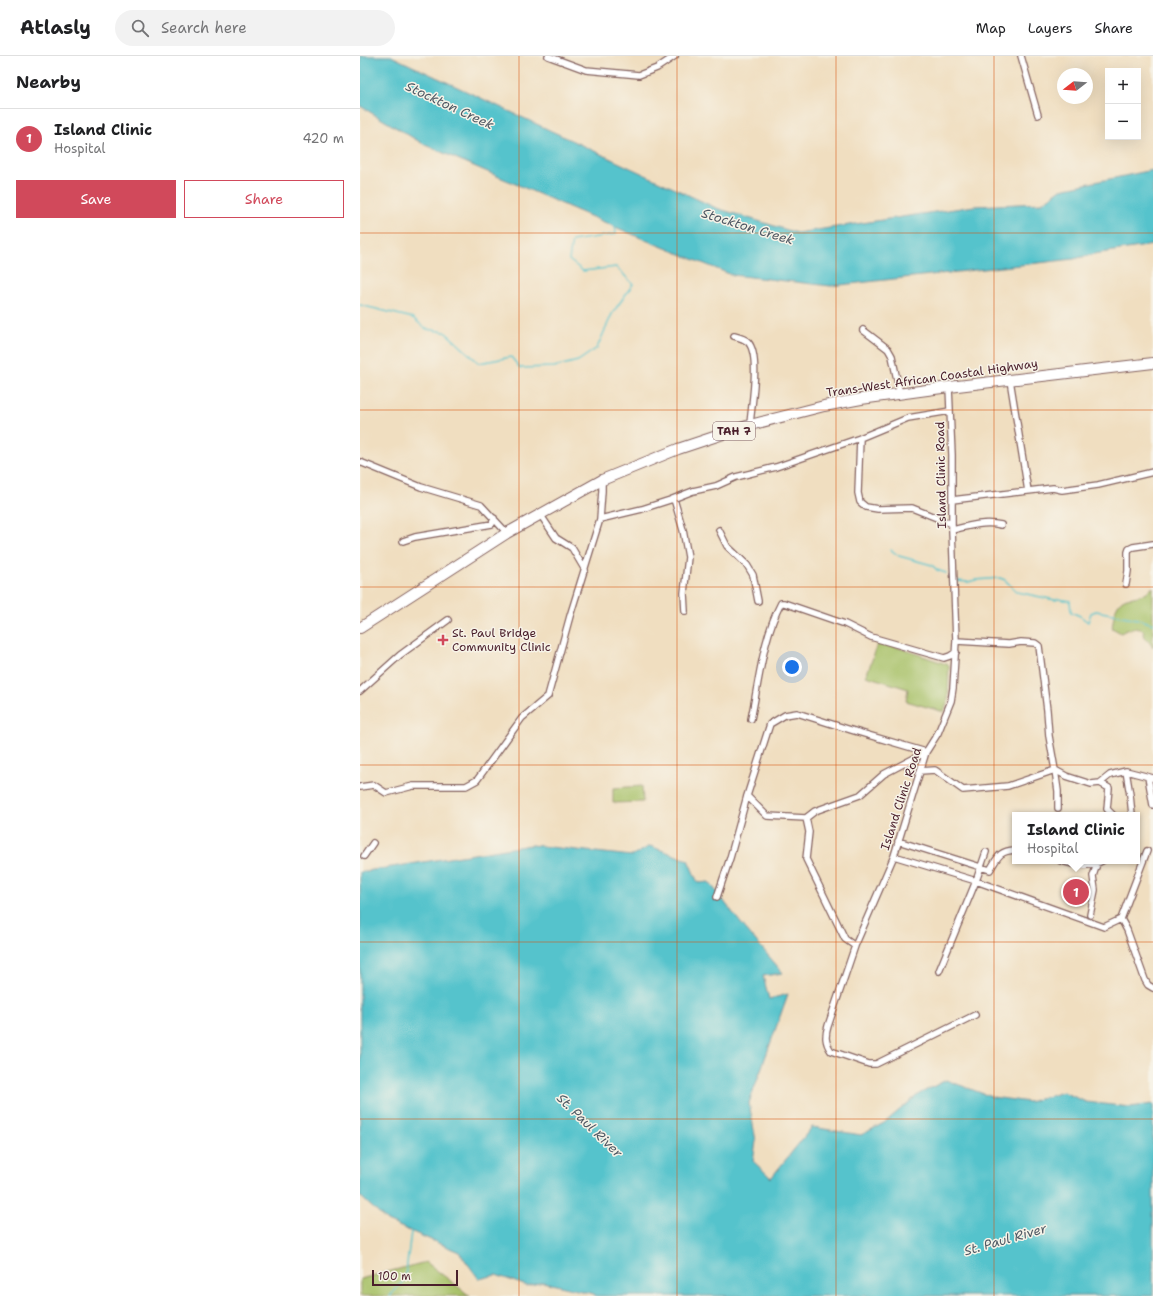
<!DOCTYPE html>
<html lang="en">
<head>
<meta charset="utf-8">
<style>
  :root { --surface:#fff; --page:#f2f2f2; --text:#202124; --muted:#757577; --line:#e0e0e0; --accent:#d1495b }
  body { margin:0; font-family:"Shantell Sans",sans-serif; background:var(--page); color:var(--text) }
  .controls { position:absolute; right:12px; top:12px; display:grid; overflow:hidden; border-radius:0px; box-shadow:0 4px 16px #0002 }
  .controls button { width:36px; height:36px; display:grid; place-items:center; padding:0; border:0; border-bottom:1px solid var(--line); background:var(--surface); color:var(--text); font:20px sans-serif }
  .compass { position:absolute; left:697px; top:12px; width:36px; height:36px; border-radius:50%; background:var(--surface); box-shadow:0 4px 16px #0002; rotate:253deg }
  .scale { position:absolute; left:12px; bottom:10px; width:86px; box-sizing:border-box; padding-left:4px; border:2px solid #4a1f2b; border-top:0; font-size:11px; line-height:14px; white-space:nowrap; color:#4a1f2b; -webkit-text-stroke:3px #f7f3e8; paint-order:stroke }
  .you { position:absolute; left:432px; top:611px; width:14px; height:14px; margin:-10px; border:3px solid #fff; border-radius:50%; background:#1a73e8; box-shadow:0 0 0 6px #1a73e833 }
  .badge { display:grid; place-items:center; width:26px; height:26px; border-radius:50%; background:var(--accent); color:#fff; font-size:13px; font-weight:700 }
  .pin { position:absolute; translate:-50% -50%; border:2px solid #fff; box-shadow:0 1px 4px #0006 }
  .popup { position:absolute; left:652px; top:756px; width:128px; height:52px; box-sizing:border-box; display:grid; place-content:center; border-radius:0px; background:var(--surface); filter:drop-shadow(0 1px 3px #0005); font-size:13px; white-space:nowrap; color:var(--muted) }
  .popup b { font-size:15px; color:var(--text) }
  .popup::after { content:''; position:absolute; left:50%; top:100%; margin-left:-8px; border:8px solid transparent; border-top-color:var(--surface) }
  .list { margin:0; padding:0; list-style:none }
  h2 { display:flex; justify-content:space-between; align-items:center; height:52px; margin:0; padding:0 16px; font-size:17px }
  h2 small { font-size:13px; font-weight:400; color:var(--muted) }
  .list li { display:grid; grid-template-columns:26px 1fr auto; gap:12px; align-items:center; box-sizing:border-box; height:60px; padding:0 16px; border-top:1px solid var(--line) }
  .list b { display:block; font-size:15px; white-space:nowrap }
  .list p { margin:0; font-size:13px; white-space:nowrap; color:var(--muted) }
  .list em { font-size:13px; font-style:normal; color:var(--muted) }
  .actions { display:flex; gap:8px; padding:12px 16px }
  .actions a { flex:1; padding:9px 0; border:1px solid var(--accent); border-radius:0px; text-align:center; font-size:14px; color:var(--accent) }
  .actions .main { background:var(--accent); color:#fff }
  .icon { flex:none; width:22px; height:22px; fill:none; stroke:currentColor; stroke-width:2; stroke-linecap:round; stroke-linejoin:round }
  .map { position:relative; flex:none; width:793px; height:1240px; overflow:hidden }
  header { display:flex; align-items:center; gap:24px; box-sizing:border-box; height:56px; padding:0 20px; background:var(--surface); border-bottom:1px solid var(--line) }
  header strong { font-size:19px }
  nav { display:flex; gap:22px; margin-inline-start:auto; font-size:14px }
  .search { width:280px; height:36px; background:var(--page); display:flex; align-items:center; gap:10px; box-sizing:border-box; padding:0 14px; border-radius:22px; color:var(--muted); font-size:15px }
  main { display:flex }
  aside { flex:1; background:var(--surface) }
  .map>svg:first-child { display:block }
</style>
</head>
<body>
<header>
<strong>Atlasly</strong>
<div class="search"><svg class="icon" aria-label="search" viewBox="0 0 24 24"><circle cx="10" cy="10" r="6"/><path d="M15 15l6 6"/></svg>Search here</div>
<nav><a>Map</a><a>Layers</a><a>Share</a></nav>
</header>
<main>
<aside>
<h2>Nearby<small></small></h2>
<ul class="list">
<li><span class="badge">1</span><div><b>Island Clinic</b><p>Hospital</p></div><em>420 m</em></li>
</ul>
<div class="actions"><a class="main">Save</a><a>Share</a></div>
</aside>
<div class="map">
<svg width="793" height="1240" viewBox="0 0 793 1240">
  <rect width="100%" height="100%" fill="#f7f3e8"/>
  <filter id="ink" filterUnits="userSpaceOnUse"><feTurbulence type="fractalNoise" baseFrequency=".025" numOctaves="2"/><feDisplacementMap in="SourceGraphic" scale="8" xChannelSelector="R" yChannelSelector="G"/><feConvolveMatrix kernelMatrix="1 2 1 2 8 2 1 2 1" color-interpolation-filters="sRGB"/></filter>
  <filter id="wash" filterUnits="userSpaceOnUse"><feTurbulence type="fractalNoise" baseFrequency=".012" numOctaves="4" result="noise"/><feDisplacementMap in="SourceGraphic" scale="16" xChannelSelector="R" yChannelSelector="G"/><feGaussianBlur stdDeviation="0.9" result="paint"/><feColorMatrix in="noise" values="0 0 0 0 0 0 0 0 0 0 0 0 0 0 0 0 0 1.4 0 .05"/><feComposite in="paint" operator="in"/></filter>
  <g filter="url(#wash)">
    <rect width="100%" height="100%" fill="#f0dec0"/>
    <!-- green -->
    <path fill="#a7c167" stroke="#787049" d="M793,531v60l-8,-10 -2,-7c-8,-3 -14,-2 -22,3l-9,-5c2,-10 2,-26 15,-30 2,-1 4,0 6,-1 7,-1 15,-5 20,-10z
      M519,585l70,24 -1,36 -4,11 -38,-11 2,-12 -42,-13z
      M282,730l1,16 -30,1v-15z
      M66,1206l44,34h-110v-17z"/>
    <!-- water -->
    <path fill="#55c3cc" stroke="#50717c" d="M0,0h31l325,152 81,25 177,-27 68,-3 19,-14 92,-19v75l-59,9 -20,5 -243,27 -99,-11 -84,-34 -223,-96 -65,-39z
      M171,789l101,11 18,-10 38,14 10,23 11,-1 31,40 43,51 -20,3 6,23 19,-5 -39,109 7,38 -3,20 18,17 41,-51 49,8 23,-12 35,-29 27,-14 46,17 37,5 34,-10 23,10 44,5 23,-3v192h-558l-1,-2 -51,-12 -16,4 -31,-11 -17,4 -20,-27 -72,-31 -27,-25v-324z"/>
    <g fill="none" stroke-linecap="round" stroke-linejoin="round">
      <!-- stream -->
      <path stroke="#55c3cc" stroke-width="1.5" d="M0,249l53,13 13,11 19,3 34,31 32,-6 9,11 34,-1 24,-6 19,-13 15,-34 21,-30 -17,-17 -33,4 -14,-11 3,-19 44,-7 -1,-8
        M531,494l8,6 33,9 5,5 9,3
        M597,525l11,1 8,-2 24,-2 5,2 12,12 38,8 4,-1 11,2 1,11 9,4 8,6 3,-9 5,-2 42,8 15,5
        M30,1240l15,-17 6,-47"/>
    </g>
  </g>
  <g filter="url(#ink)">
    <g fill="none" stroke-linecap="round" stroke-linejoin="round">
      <!-- street casing -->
      <g stroke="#84625f" stroke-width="8">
        <path id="street" d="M188,0l38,14 53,5 18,-7 18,-12
          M661,0l17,59
          M503,274l25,19 4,7 8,38
          M374,280c4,1 11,3 14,6 13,14 3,65 2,83
          M650,324l18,111 25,-3 9,2 36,-5 55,-13
          M589,331l3,68v75l4,111 -3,47 -2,13 -13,32 -12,19 -32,104 -39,90 -27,80c-3,10 -3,16 3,25l38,13h7l99,-49
          M500,382l-2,55 2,9 6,5 12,2 34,-1 40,16
          M0,406l61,25 60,18 26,28
          M314,443l9,31 5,27 -4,36 1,18
          M592,444l76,-9
          M180,458l16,24 16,10 13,22
          M240,463l42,-10 28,-9 23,-9 23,-5 20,-9 40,-10 84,-29 48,-20 42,-7
          M359,474l8,16 20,19 6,10 5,26
          M592,474c16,-4 33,-9 49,-5
          M43,485l12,-4 77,-13 2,-6
          M766,528l2,-13v-19l1,-3 4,-2 20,-3
          M596,585l53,3 12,-2 14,1 4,3 8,64 2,26 6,34 11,6 25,8 9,-1 10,-8 16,-4 27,7
          M0,635l40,-36 48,-35
          M391,663c8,-38 12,-82 30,-116h3l61,21 26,13 73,21 6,-2 6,-4
          M560,715l15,-1 28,20 45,-4 47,-16 3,21v17
          M766,715l4,24 2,20
          M788,721l5,28
          M740,727l9,5 -2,21 6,6
          M0,731l14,-2 12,8 27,-7h53l11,-6 45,-62 26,-22 22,-80 30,-97 2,-28v-11
          M387,740l20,20 39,2 3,14 -3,27 39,80 10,7
          M538,785l92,29c8,-13 9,-19 25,-20
          M4,800l9,-13
          M534,800l82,25 128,46 17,-8 26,-68
          M701,805c12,4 30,7 41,0
          M357,841l13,-39 17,-62 23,-72 15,-9 12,-2 54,17 75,22 -42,22 -24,21 -45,16 -9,7
          M730,859l5,-25 -2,-14 4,-12
          M761,863l6,11 18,50 3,5 5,3
          M579,915l37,-90 10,-29"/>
      </g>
      <!-- highway casing -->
      <g stroke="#84625f" stroke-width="12">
        <path id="highway" d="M0,572l147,-95 95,-53 76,-31 72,-24 74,-19 37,-7 88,-12 204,-24"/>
      </g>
      <!-- street -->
      <use href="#street" stroke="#fff" stroke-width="5.5"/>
      <!-- highway -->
      <use href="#highway" stroke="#fff" stroke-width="10"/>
    </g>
  </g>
  <!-- grid -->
  <path fill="none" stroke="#d8530f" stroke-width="1" stroke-opacity="0.55" d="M159,0v1240M317,0v1240M476,0v1240M634,0v1240M0,177h793M0,354h793M0,531h793M0,709h793M0,886h793M0,1063h793"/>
  <!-- markers -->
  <path fill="#d1495b" stroke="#f7f3e8" stroke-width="1.5" d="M81 578h4v4h4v4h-4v4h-4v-4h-4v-4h4z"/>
  <g text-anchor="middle" stroke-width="3" stroke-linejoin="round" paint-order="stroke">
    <!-- shield labels -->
    <rect fill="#f7f3e8" stroke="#7e5f64" stroke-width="1" x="353" y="366" width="42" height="18" rx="3"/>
    <g font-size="11" font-weight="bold" fill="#4a1f2b">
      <text x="374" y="379">TAH 7</text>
    </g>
    <!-- street labels -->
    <g font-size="12" fill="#4a1f2b" stroke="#f7f3e8">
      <text transform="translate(572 322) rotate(-8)" y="4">Trans-West African Coastal Highway</text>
      <text transform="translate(581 419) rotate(-91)" y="4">Island Clinic Road</text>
      <text transform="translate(541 743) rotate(-72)" y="4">Island Clinic Road</text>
    </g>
    <!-- poi labels -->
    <g font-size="12" fill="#4a1f2b" stroke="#f7f3e8" text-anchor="start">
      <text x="92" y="581">St. Paul Bridge<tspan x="92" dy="14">Community Clinic</tspan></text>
    </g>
    <!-- water labels -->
    <g font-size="13" font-style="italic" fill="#4e5863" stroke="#f7f3e8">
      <text transform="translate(90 49) rotate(25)" y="5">Stockton Creek</text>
      <text transform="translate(388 170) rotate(17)" y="5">Stockton Creek</text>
      <text transform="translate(230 1069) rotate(44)" y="5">St. Paul River</text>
      <text transform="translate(645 1183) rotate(-16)" y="5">St. Paul River</text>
    </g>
  </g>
</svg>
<div class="controls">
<button>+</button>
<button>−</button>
</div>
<svg class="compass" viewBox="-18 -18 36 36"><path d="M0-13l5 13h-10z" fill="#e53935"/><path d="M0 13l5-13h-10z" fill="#757577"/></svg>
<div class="scale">100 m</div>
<div class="you"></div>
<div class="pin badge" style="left:716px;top:836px">1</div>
<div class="popup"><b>Island Clinic</b>Hospital</div>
</div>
</main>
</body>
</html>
